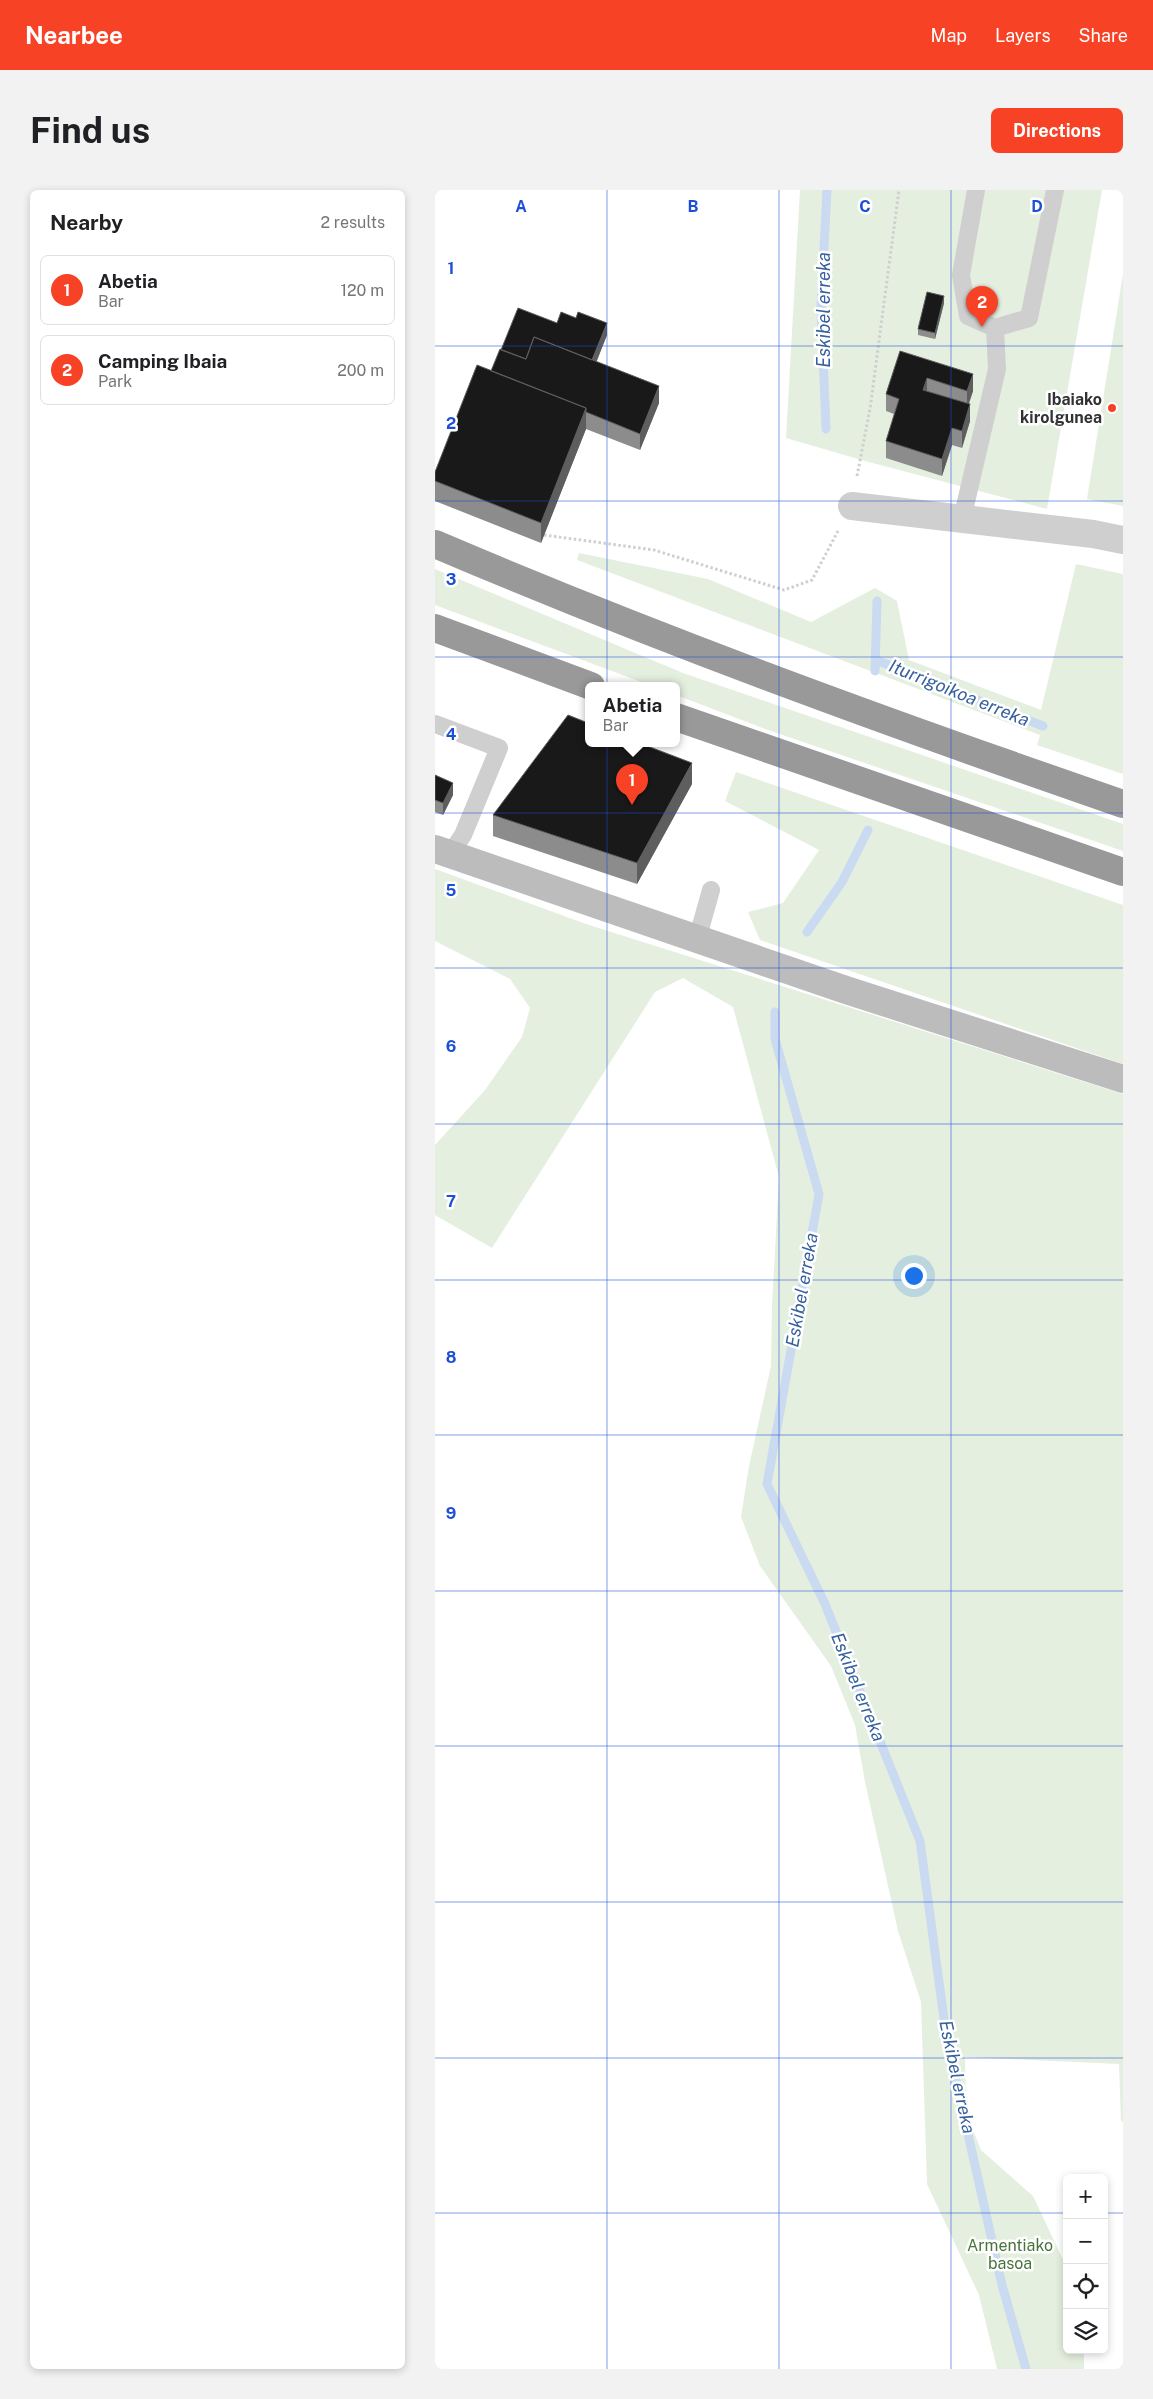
<!DOCTYPE html>
<html lang="en">
<head>
<meta charset="utf-8">
<style>
  :root { --surface:#fff; --page:#f2f2f2; --text:#202124; --muted:#757577; --line:#e0e0e0; --accent:#f74226 }
  body { margin:0; font-family:"Public Sans",sans-serif; background:var(--page); color:var(--text) }
  .controls { position:absolute; right:15px; bottom:15px; display:grid; overflow:hidden; border-radius:8px; box-shadow:0 2px 8px #0003 }
  .controls button { width:45px; height:45px; display:grid; place-items:center; padding:0; border:0; border-bottom:1px solid var(--line); background:var(--surface); color:var(--text); font:25px sans-serif }
  .you { position:absolute; left:478px; top:1085px; width:18px; height:18px; margin:-12px; border:4px solid #fff; border-radius:50%; background:#1a73e8; box-shadow:0 0 0 8px #1a73e833 }
  .badge { display:grid; place-items:center; width:32px; height:32px; border-radius:50%; background:var(--accent); color:#fff; font-size:16px; font-weight:700 }
  .pin { position:absolute; translate:-50% -41px; filter:drop-shadow(0 1px 2px #0008) }
  .pin::after { content:''; position:absolute; top:26px; width:18px; height:15px; background:inherit; clip-path:polygon(0 0,100% 0,50% 100%) }
  .popup { position:absolute; left:150px; top:492px; width:95px; height:65px; box-sizing:border-box; display:grid; place-content:center; border-radius:8px; background:var(--surface); filter:drop-shadow(0 1px 4px #0005); font-size:16px; white-space:nowrap; color:var(--muted) }
  .popup b { font-size:19px; color:var(--text) }
  .popup::after { content:''; position:absolute; left:50%; top:100%; margin-left:-10px; border:10px solid transparent; border-top-color:var(--surface) }
  .list { margin:0; padding:0; list-style:none }
  h2 { display:flex; justify-content:space-between; align-items:center; height:65px; margin:0; padding:0 20px; font-size:21px }
  h2 small { font-size:16px; font-weight:400; color:var(--muted) }
  .list li { display:grid; grid-template-columns:32px 1fr auto; gap:15px; align-items:center; box-sizing:border-box; height:70px; margin:0 10px 10px; padding:0 10px; border:1px solid var(--line); border-radius:8px }
  .list b { display:block; font-size:19px; white-space:nowrap }
  .list p { margin:0; font-size:16px; white-space:nowrap; color:var(--muted) }
  .list em { font-size:16px; font-style:normal; color:var(--muted) }
  .icon { flex:none; width:28px; height:28px; fill:none; stroke:currentColor; stroke-width:2; stroke-linecap:round; stroke-linejoin:round }
  .map { position:relative; flex:none; width:688px; height:2179px; overflow:hidden; border-radius:8px }
  header { display:flex; align-items:center; gap:30px; box-sizing:border-box; height:70px; padding:0 25px; background:var(--accent); color:#fff }
  header strong { font-size:24px }
  nav { display:flex; gap:28px; margin-inline-start:auto; font-size:18px }
  .intro { display:flex; align-items:center; justify-content:space-between; box-sizing:border-box; height:120px; padding:0 30px }
  h1 { margin:0; font-size:35px }
  .button { padding:12px 22px; border-radius:8px; background:var(--accent); color:#fff; font-size:18px; font-weight:700 }
  main { display:flex; gap:30px; padding:0 30px }
  aside { flex:1; background:var(--surface); border-radius:8px; box-shadow:0 2px 8px #0003 }
  .map>svg:first-child { display:block }
</style>
</head>
<body>
<header>
<strong>Nearbee</strong>
<nav><a>Map</a><a>Layers</a><a>Share</a></nav>
</header>
<div class="intro"><h1>Find us</h1><a class="button">Directions</a></div>
<main>
<aside>
<h2>Nearby<small>2 results</small></h2>
<ul class="list">
<li><span class="badge">1</span><div><b>Abetia</b><p>Bar</p></div><em>120 m</em></li>
<li><span class="badge">2</span><div><b>Camping Ibaia</b><p>Park</p></div><em>200 m</em></li>
</ul>
</aside>
<div class="map">
<svg width="688" height="2179" viewBox="0 0 688 2179">
  <rect width="100%" height="100%" fill="#fff"/>
  <!-- green -->
  <path fill="#e5efdf" d="M365,0h302l-55,319 -182,-48 -79,-23z
    M688,84v232l-36,-7z
    M144,363l129,26 103,43 64,-34 22,13 12,59 132,50 35,-146 47,10v200l-86,-29 3,-10 -463,-175z
    M0,379l248,104 440,151v27l-355,-121 -92,-35v-9h-24l-217,-81z
    M301,582l387,133v159l-363,-124 -12,-28 35,-9 36,-53 -94,-49z
    M0,679l151,55 537,170v1027l-2,1 -2,-58 -154,-7 1,56 15,37 52,46 33,70 1,84h17v19h-87l-18,-74 -52,-111 -6,-182 -23,-71 -33,-149 -10,-57 -24,-59 -71,-100 -19,-49 8,-51 22,-100 1,-60 7,-129 -46,-170 -50,-29 -28,14 -163,256 -57,-33v-70l50,-55 37,-53 8,-29 -20,-29 -75,-38z"/>
  <g fill="none" stroke-linecap="round" stroke-linejoin="round">
    <!-- stream -->
    <path stroke="#cadaf0" stroke-width="9" d="M391,239l-5,-122 6,-117
      M441,470l167,66
      M440,481l2,-70
      M372,742l35,-50 26,-52
      M340,822v27l44,155 -52,290 58,120 95,237 27,200 55,244 24,84"/>
    <!-- path -->
    <path stroke="#cfcfcf" stroke-width="3" stroke-dasharray="2.5 2.5" stroke-linecap="butt" d="M422,286l13,-67 29,-219
      M109,345l110,15 130,40 28,-10 26,-49"/>
    <!-- lane -->
    <path stroke="#cfcfcf" stroke-width="18" d="M541,0l-15,85 7,41 27,12
      M527,329l35,-150 -2,-41 34,-10 26,-128
      M0,534l64,24 -36,87 -13,19
      M262,750l14,-50"/>
    <!-- street -->
    <path stroke="#cfcfcf" stroke-width="28" d="M417,316l241,28 30,6"/>
    <!-- secondary -->
    <path stroke="#bcbcbc" stroke-width="28" d="M0,659l411,141 277,89"/>
    <!-- highway -->
    <path stroke="#999" stroke-width="28" d="M0,354c225,96 456,180 688,260
      M0,438l156,58
      M241,527l447,155"/>
  </g>
  <!-- wall -->
  <path fill="#8c8c8c" d="M509,113l-9,36 -17,-4v-6z
    M122,133l50,12 -11,26 63,42 -19,47 -54,-21 -45,114 -106,-42v-29l56,-101 10,-21z
    M465,161l73,40 -4,13 1,17 -8,27 -10,-3 -10,31 -56,-18v-17l8,-27 -8,-3v-17z
    M0,585l18,20 -10,20 -8,-3z
    M257,594l-55,100 -144,-48v-21z"/>
  <!-- shaded-wall -->
  <path fill="#5e5e5e" d="M509,106v7l-9,36v-6z
    M172,133v12l-16,41v-12z
    M538,184v17l-6,17v-17z
    M492,188v16l-4,-4z
    M224,196v17l-19,47v-16z
    M535,214v17l-8,27v-17z
    M151,218v21l-45,114v-20z
    M517,238v17l-10,31v-17z
    M257,573v21l-55,100v-21z
    M18,593v12l-10,20v-12z"/>
  <!-- building -->
  <path fill="#191919" stroke="#5e5e5e" d="M492,102l17,4 -9,37 -17,-4z
    M83,118l39,15 4,-11 15,6 2,-6 29,11 -15,37 -58,-23 -8,22 -25,-9z
    M99,147l125,49 -19,48 -54,-22v-4l-95,-37 9,-22 26,10z
    M465,161l73,23 -6,17 -40,-13 -4,12 47,14 -8,27 -10,-3 -10,31 -56,-18 13,-42 -13,-5z
    M42,175l109,43 -45,115 -106,-42v-9z
    M133,525l20,8v21h54l50,19 -55,100 -144,-48z
    M0,585l18,8 -10,20 -8,-3z"/>
  <!-- grid -->
  <path fill="none" stroke="#1d4ed8" stroke-width="1" stroke-opacity="0.55" d="M172,0v2179M344,0v2179M516,0v2179M0,156h688M0,311h688M0,467h688M0,623h688M0,778h688M0,934h688M0,1090h688M0,1245h688M0,1401h688M0,1556h688M0,1712h688M0,1868h688M0,2023h632M669,2023h19"/>
  <!-- markers -->
  <circle fill="#f74226" stroke="#fff" stroke-width="2" cx="677" cy="218" r="5"/>
  <g text-anchor="middle" stroke-width="5" stroke-linejoin="round" paint-order="stroke">
    <!-- poi labels -->
    <g font-size="16" font-weight="bold" fill="#323232" stroke="#fff" text-anchor="end">
      <text x="667" y="215">Ibaiako<tspan x="667" dy="18">kirolgunea</tspan></text>
    </g>
    <!-- park labels -->
    <g font-size="16" fill="#487339" stroke="#fff">
      <text x="575" y="2061">Armentiako<tspan x="575" dy="18">basoa</tspan></text>
    </g>
    <!-- water labels -->
    <g font-size="18" font-style="italic" fill="#36609e" stroke="#fff">
      <text transform="translate(389 120) rotate(-90)" y="6">Eskibel erreka</text>
      <text transform="translate(524 503) rotate(22)" y="6">Iturrigoikoa erreka</text>
      <text transform="translate(367 1100) rotate(-80)" y="6">Eskibel erreka</text>
      <text transform="translate(423 1497) rotate(68)" y="6">Eskibel erreka</text>
      <text transform="translate(522 1887) rotate(78)" y="6">Eskibel erreka</text>
    </g>
  </g>
  <g font-size="16" text-anchor="middle" font-weight="bold" fill="#1d4ed8" stroke="#fff" stroke-width="5" stroke-linejoin="round" paint-order="stroke">
    <text x="86" y="22">A</text>
    <text x="258" y="22">B</text>
    <text x="430" y="22">C</text>
    <text x="602" y="22">D</text>
    <text x="16" y="84">1</text>
    <text x="16" y="239">2</text>
    <text x="16" y="395">3</text>
    <text x="16" y="550">4</text>
    <text x="16" y="706">5</text>
    <text x="16" y="862">6</text>
    <text x="16" y="1017">7</text>
    <text x="16" y="1173">8</text>
    <text x="16" y="1329">9</text>
  </g>
</svg>
<div class="controls">
<button>+</button>
<button>−</button>
<button><svg class="icon" aria-label="locate" viewBox="0 0 24 24"><circle cx="12" cy="12" r="6"/><path d="M12 2v4M12 18v4M2 12h4M18 12h4"/></svg></button>
<button><svg class="icon" aria-label="layers" viewBox="0 0 24 24"><path d="M12 4l9 5-9 5-9-5zM3 14l9 5 9-5"/></svg></button>
</div>
<div class="you"></div>
<div class="pin badge" style="left:197px;top:615px">1</div>
<div class="popup"><b>Abetia</b>Bar</div>
<div class="pin badge" style="left:547px;top:137px">2</div>
</div>
</main>
</body>
</html>
